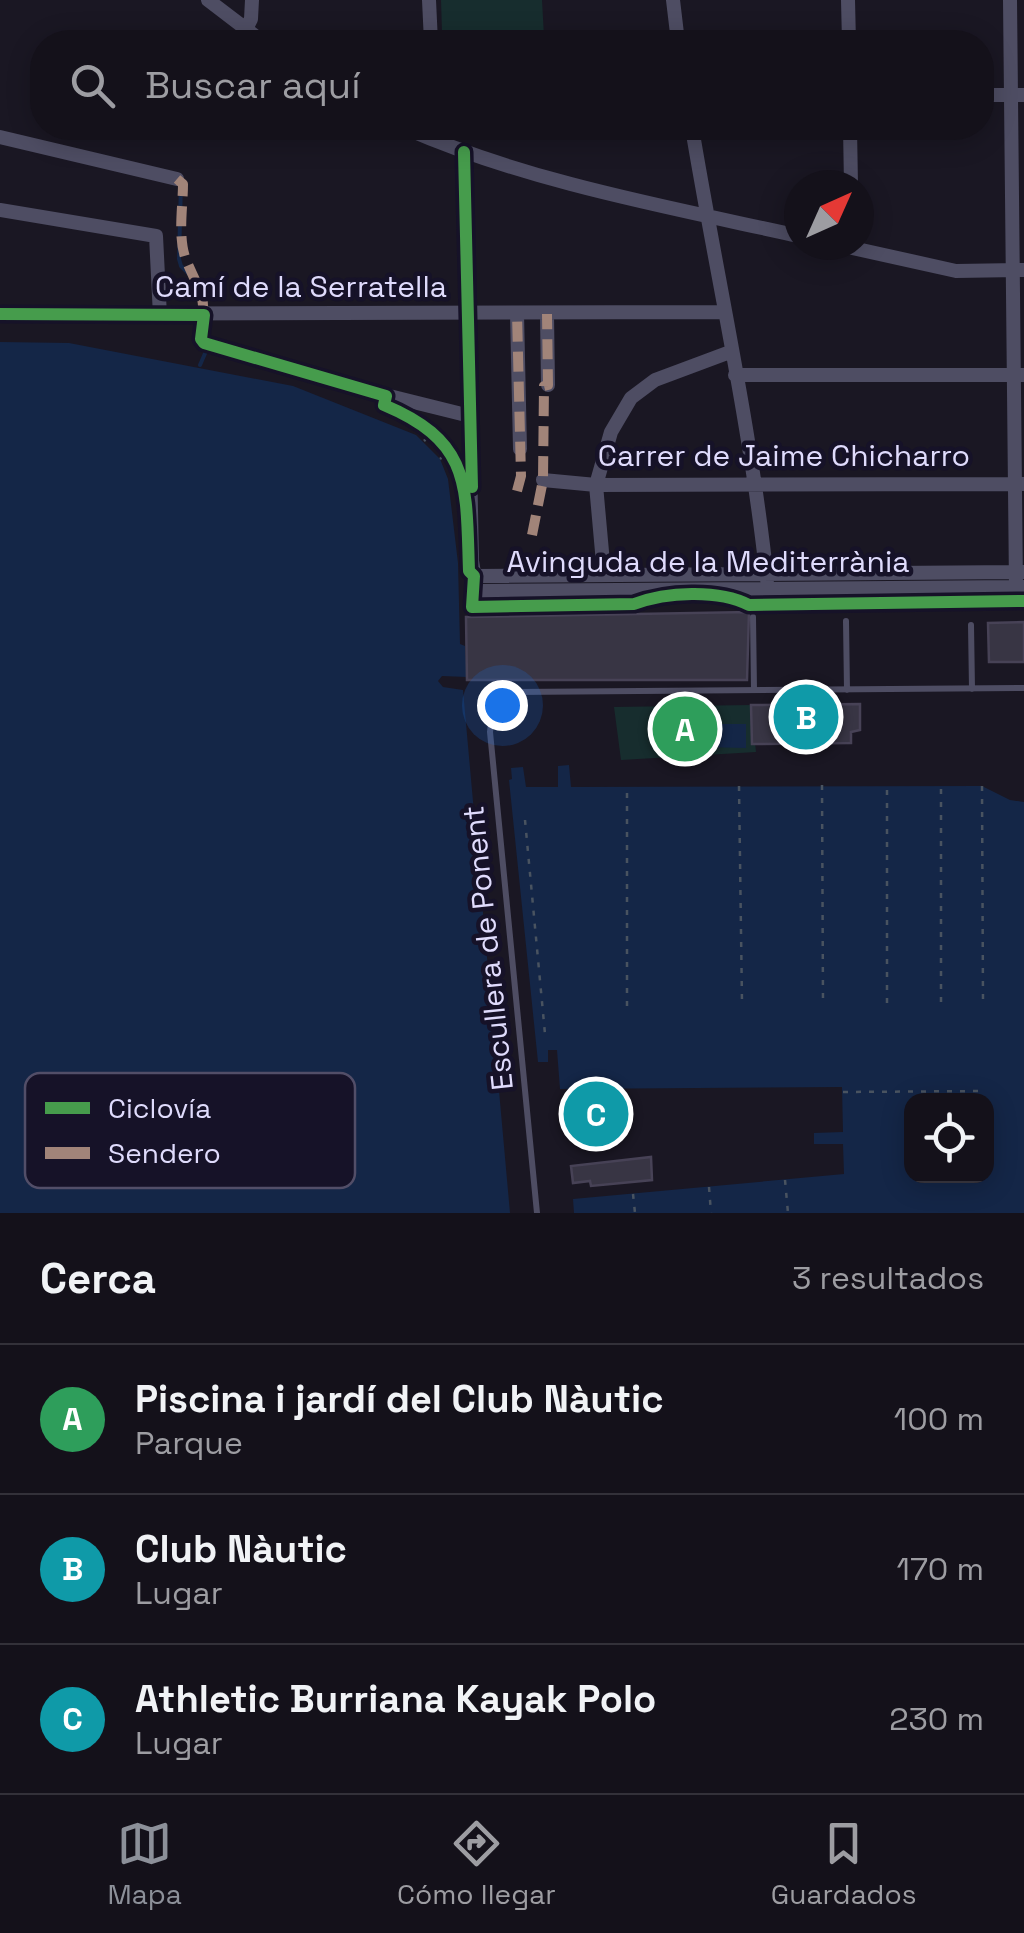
<!DOCTYPE html>
<html lang="es">
<head>
<meta charset="utf-8">
<style>
  :root { --surface:#14111a; --page:#1d1a23; --text:#f1f3f6; --muted:#9d9da2; --line:#333139; --accent:#8c9099 }
  body { margin:0; font-family:"Space Grotesk",sans-serif; background:var(--page); color:var(--text) }
  .controls { position:absolute; right:30px; bottom:30px; display:grid; overflow:hidden; border-radius:20px; box-shadow:0 5px 25px #0003 }
  .controls button { width:90px; height:90px; display:grid; place-items:center; padding:0; border:0; border-bottom:2px solid var(--line); background:var(--surface); color:var(--text); font:50px sans-serif }
  .compass { position:absolute; left:784px; top:170px; width:90px; height:90px; border-radius:50%; background:var(--surface); box-shadow:0 5px 25px #0003; rotate:45deg }
  .you { position:absolute; left:502px; top:705px; width:35px; height:35px; margin:-25px; border:8px solid #fff; border-radius:50%; background:#1a73e8; box-shadow:0 0 0 15px #1a73e833 }
  .badge { display:grid; place-items:center; width:65px; height:65px; border-radius:50%; background:var(--accent); color:#fff; font-size:32px; font-weight:700 }
  .pin { position:absolute; translate:-50% -50%; border:5px solid #fff; box-shadow:0 2px 10px #0006 }
  .list { margin:0; padding:0; list-style:none }
  h2 { display:flex; justify-content:space-between; align-items:center; height:130px; margin:0; padding:0 40px; font-size:42px }
  h2 small { font-size:32px; font-weight:400; color:var(--muted) }
  .list li { display:grid; grid-template-columns:65px 1fr auto; gap:30px; align-items:center; box-sizing:border-box; height:150px; padding:0 40px; border-top:2px solid var(--line) }
  .list b { display:block; font-size:38px; white-space:nowrap }
  .list p { margin:0; font-size:32px; white-space:nowrap; color:var(--muted) }
  .list em { font-size:32px; font-style:normal; color:var(--muted) }
  .icon { flex:none; width:55px; height:55px; fill:none; stroke:currentColor; stroke-width:2; stroke-linecap:round; stroke-linejoin:round }
  .map { position:relative; flex:none; width:1024px; height:1213px; overflow:hidden }
  .search { position:absolute; background:var(--surface); box-shadow:0 5px 25px #0003; left:30px; right:30px; top:30px; height:110px; display:flex; align-items:center; gap:25px; box-sizing:border-box; padding:0 35px; border-radius:40px; color:var(--muted); font-size:38px }
  .sheet { height:580px; background:var(--surface) }
  nav { display:flex; justify-content:space-around; align-items:center; box-sizing:border-box; height:140px; border-top:2px solid var(--line); background:var(--surface); font-size:28px; color:var(--muted) }
  nav a { display:grid; justify-items:center; gap:5px }
  nav .on { color:var(--accent) }
  .map>svg:first-child { display:block }
</style>
</head>
<body>
<div class="map">
<svg width="1024" height="1213" viewBox="0 0 1024 1213">
  <rect width="100%" height="100%" fill="#1a1723"/>
  <!-- green -->
  <path fill="#172d2e" d="M441,0h101l2,36 -102,-4z
    M751,705l5,47 -135,8 -7,-53z"/>
  <!-- water -->
  <path fill="#142647" fill-rule="evenodd" d="M0,342l69,1 224,43 123,49 24,24 8,20 10,84 2,81 5,2 2,31 -25,-1 -4,5 5,6 20,3 47,523h-510z
    M703,724h43v24l-43,-1z
    M569,765l2,22 411,-1 28,14 14,2v411h-450l-1,-14 271,-25 -1,-30h-29v-11l29,-1 -1,-45 -282,2 -3,-39h-9v12h-10l-29,-282 3,-1 -1,-11 12,-1 3,20h32v-21zM986,1100v76h-74v-76z"/>
  <g fill="none" stroke-linecap="round" stroke-linejoin="round">
    <!-- stream -->
    <path stroke="#142647" stroke-width="4" d="M181,183l-2,76 2,7 15,15 7,27
      M200,365l10,-23 -3,-10"/>
  </g>
  <!-- building -->
  <path fill="#383544" stroke="#474256" stroke-width="2.5" d="M749,612l-2,68h-280l-1,-63z
    M1024,622v40h-35l-1,-39z
    M860,704v26l-9,2v11l-99,1 -1,-39z
    M651,1157l1,23 -61,6 -1,-5 -17,2 -2,-17z"/>
  <g fill="none" stroke-linecap="round" stroke-linejoin="round">
    <!-- path -->
    <path stroke="#495360" stroke-width="2.5" stroke-dasharray="5 8" stroke-linecap="butt" d="M410,416l23,16 24,31
      M424,441l8,-8
      M440,459l10,-8
      M822,785l1,217
      M739,786l3,217
      M982,786l1,215
      M525,820l20,214
      M941,1002v-216
      M887,1003v-218
      M627,1006v-219
      M843,1092l142,-1
      M785,1180l3,33
      M709,1187l2,26
      M633,1194l2,19"/>
    <!-- lane -->
    <path stroke="#4e4d63" stroke-width="6" d="M753,617l1,73
      M846,621l1,69
      M971,625l1,64
      M537,1213l-47,-481c2,-21 5,-33 25,-40l509,-4"/>
    <!-- street -->
    <path stroke="#4e4d63" stroke-width="14" d="M208,0l55,42
      M429,0l2,42
      M673,0l5,42
      M848,0l1,42
      M1010,0l6,587
      M245,31l6,-12 1,-19
      M982,95h42
      M405,128c124,54 262,79 394,108
      M692,128c25,150 59,300 75,452
      M850,128l1,57
      M0,137l177,42
      M464,152l8,409 5,30 547,-4
      M0,210l156,26 4,80
      M839,245l117,26 68,-1
      M517,313l3,136
      M0,314l723,-2
      M547,314l1,71
      M735,375h289
      M345,385l125,31
      M543,480l53,5 427,-1
      M604,574l-8,-89 15,-53 20,-34 24,-18 75,-28
      M474,576l549,-4"/>
    <!-- quiet -->
    <path stroke="#a18479" stroke-width="10" stroke-dasharray="20 10" stroke-linecap="butt" d="M177,179l6,5c0,23 -6,56 4,78 9,22 19,34 16,59
      M517,491l4,-15 -4,-163
      M532,535l11,-55 1,-94 4,-1 -1,-71"/>
    <!-- cycleway casing -->
    <g stroke="#161228" stroke-width="19">
      <path id="cycleway" d="M464,152l8,335
        M0,314l204,1 -3,24 3,4 182,53 -2,9c88,37 82,81 85,166l5,5 -2,31 162,-3c32,-12 84,-15 115,1l275,-4"/>
    </g>
    <!-- cycleway -->
    <use href="#cycleway" stroke="#469c4c" stroke-width="12"/>
  </g>
  <g text-anchor="middle" stroke-width="9" stroke-linejoin="round" paint-order="stroke">
    <!-- street labels -->
    <g font-size="30" fill="#dfdbfc" stroke="#161228">
      <text x="301" y="297">Camí de la Serratella</text>
      <text x="784" y="466">Carrer de Jaime Chicharro</text>
      <text x="708" y="572">Avinguda de la Mediterrània</text>
      <text transform="translate(488 948) rotate(-96)" y="10">Escullera de Ponent</text>
    </g>
  </g>
  <!-- legend -->
  <rect x="25" y="1073" width="330" height="115" rx="15" fill="#161228" stroke="#524e68" stroke-width="2.5"/>
  <rect x="45" y="1102" width="45" height="12" fill="#469c4c"/>
  <rect x="45" y="1147" width="45" height="12" fill="#a18479"/>
  <g font-size="28" fill="#dfdbfc">
    <text x="108" y="1118">Ciclovía</text>
    <text x="108" y="1163">Sendero</text>
  </g>
</svg>
<div class="controls">
<button><svg class="icon" aria-label="locate" viewBox="0 0 24 24"><circle cx="12" cy="12" r="6"/><path d="M12 2v4M12 18v4M2 12h4M18 12h4"/></svg></button>
</div>
<svg class="compass" viewBox="-18 -18 36 36"><path d="M0-13l5 13h-10z" fill="#e53935"/><path d="M0 13l5-13h-10z" fill="#9d9da2"/></svg>
<div class="you"></div>
<div class="pin badge" style="left:685px;top:729px;background:#2e9e5b">A</div>
<div class="pin badge" style="left:806px;top:717px;background:#0f9aa8">B</div>
<div class="pin badge" style="left:596px;top:1114px;background:#0f9aa8">C</div>
<div class="search"><svg class="icon" aria-label="search" viewBox="0 0 24 24"><circle cx="10" cy="10" r="6"/><path d="M15 15l6 6"/></svg>Buscar aquí</div>
</div>
<section class="sheet">
<h2>Cerca<small>3 resultados</small></h2>
<ul class="list">
<li><span class="badge" style="background:#2e9e5b">A</span><div><b>Piscina i jardí del Club Nàutic</b><p>Parque</p></div><em>100 m</em></li>
<li><span class="badge" style="background:#0f9aa8">B</span><div><b>Club Nàutic</b><p>Lugar</p></div><em>170 m</em></li>
<li><span class="badge" style="background:#0f9aa8">C</span><div><b>Athletic Burriana Kayak Polo</b><p>Lugar</p></div><em>230 m</em></li>
</ul>
</section>
<nav>
<a class="on"><svg class="icon" aria-label="map" viewBox="0 0 24 24"><path d="M3 6l6-2 6 2 6-2v14l-6 2-6-2-6 2zM9 4v14M15 6v14"/></svg>Mapa</a>
<a><svg class="icon" aria-label="directions" viewBox="0 0 24 24"><path d="M12 3l9 9-9 9-9-9zM9 14v-3h6M13 9l2 2-2 2"/></svg>Cómo llegar</a>
<a><svg class="icon" aria-label="saved" viewBox="0 0 24 24"><path d="M7 4h10v16l-5-4-5 4z"/></svg>Guardados</a>
</nav>
</body>
</html>
